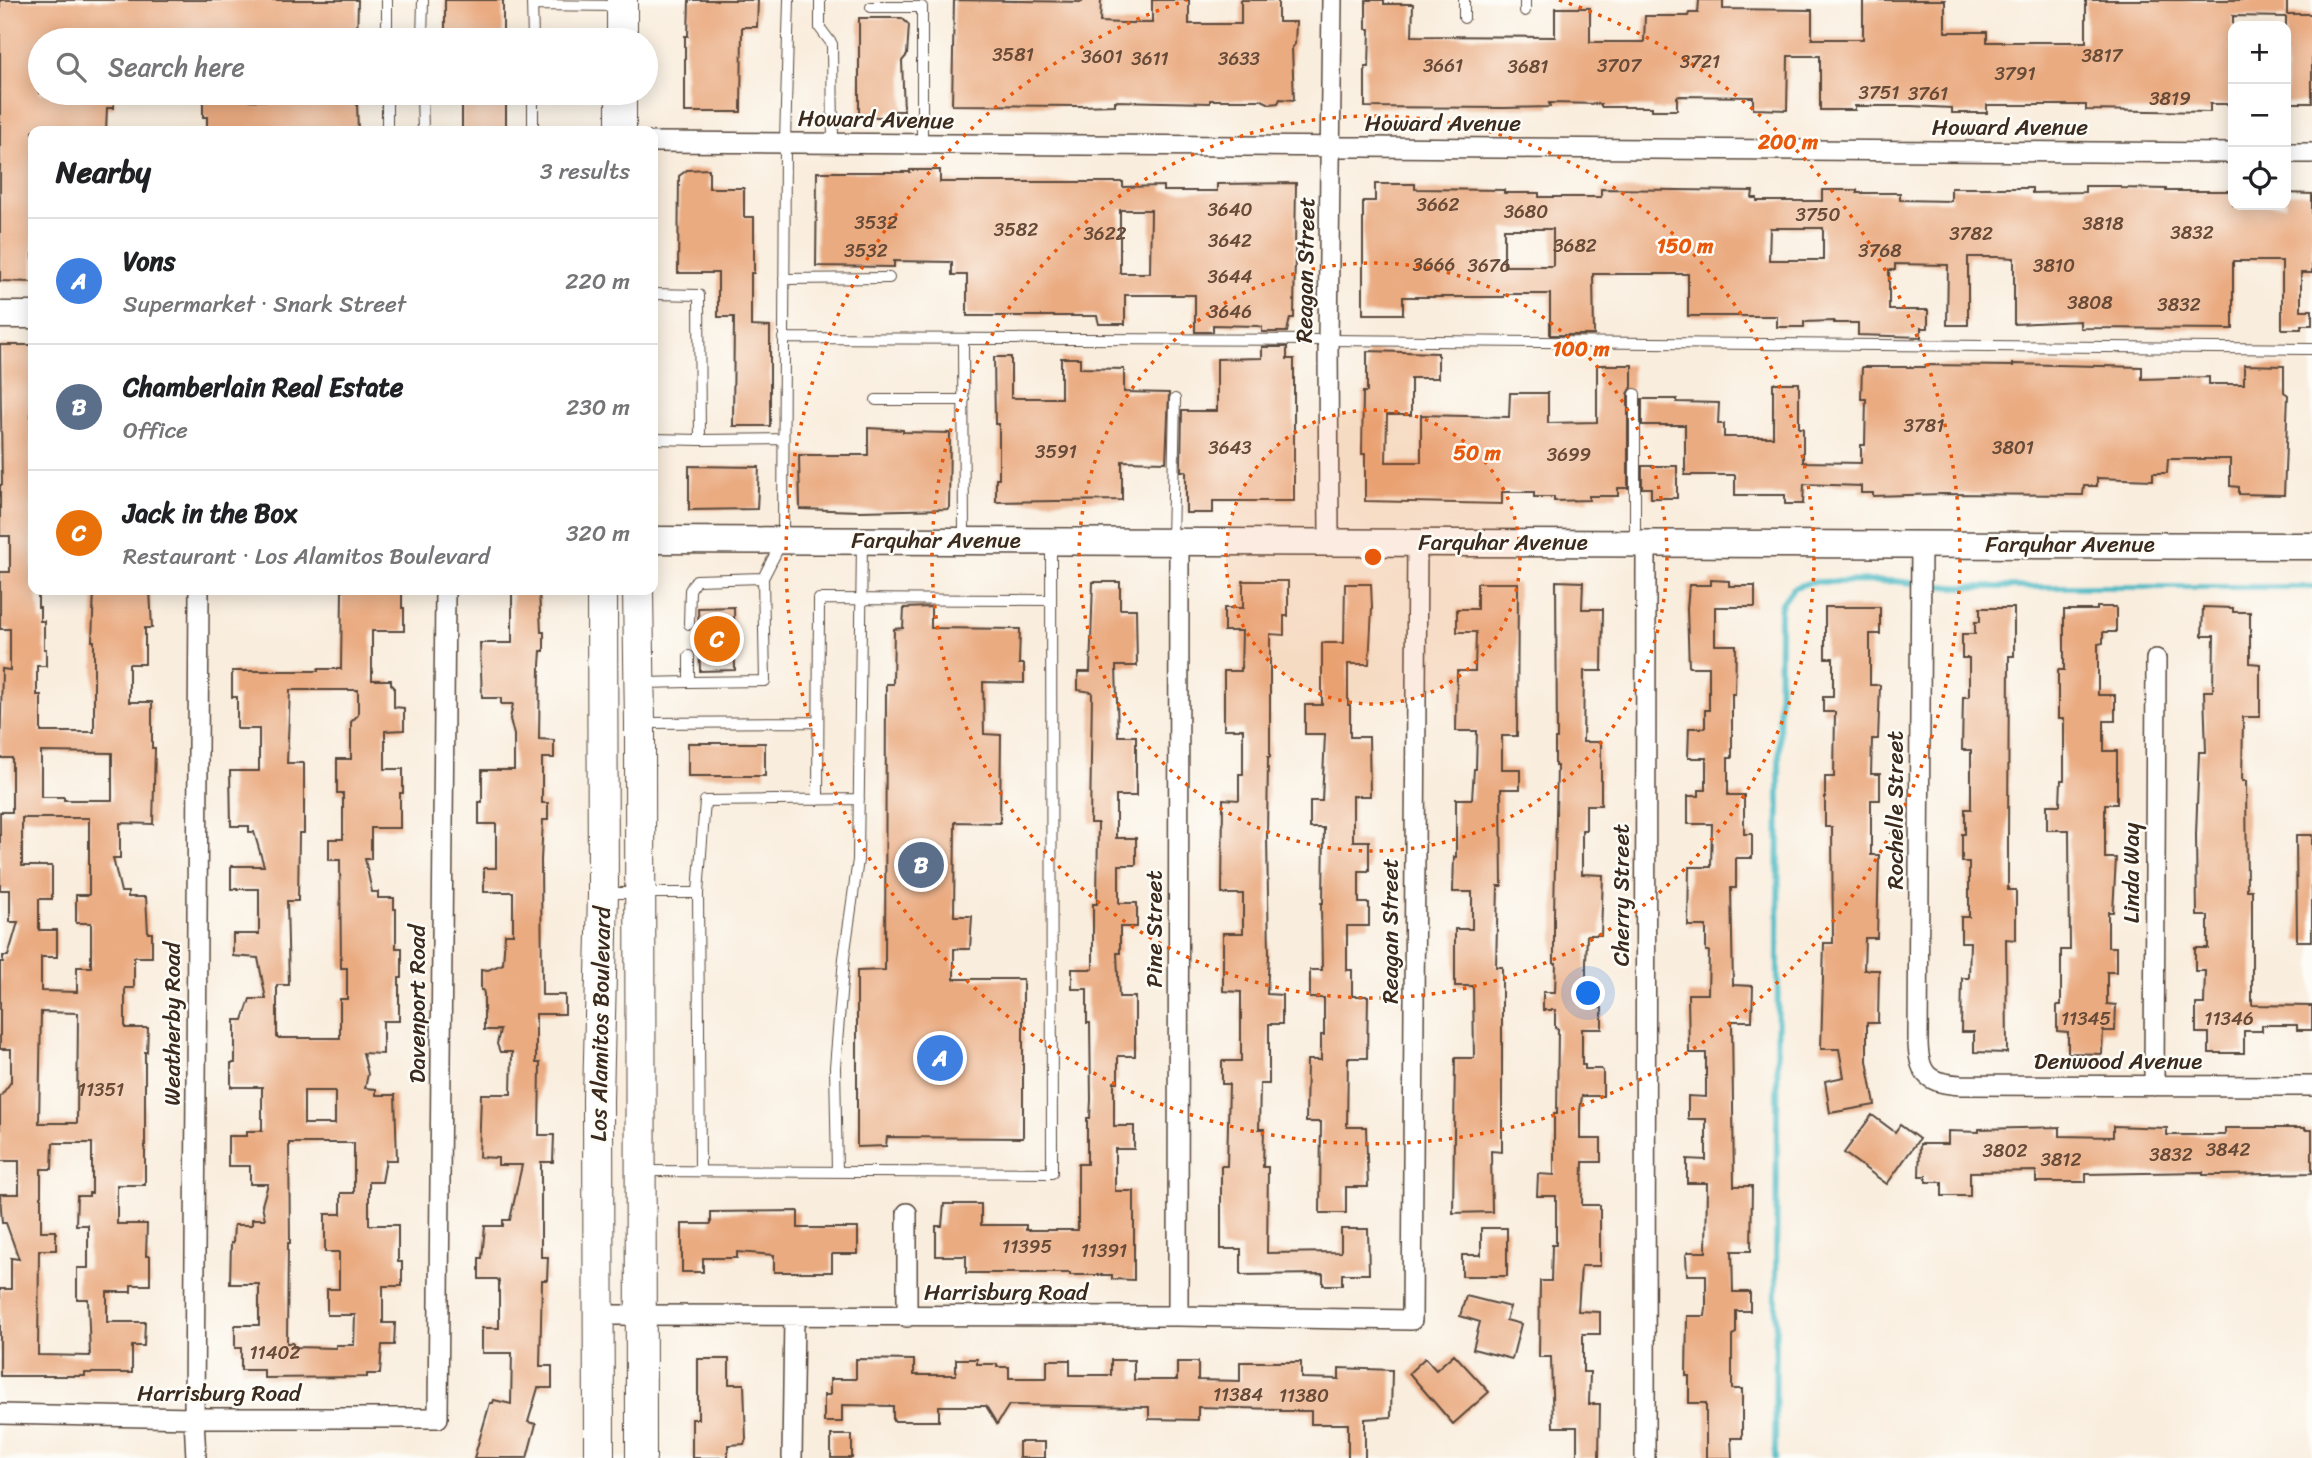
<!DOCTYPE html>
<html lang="en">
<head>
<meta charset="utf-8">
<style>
  :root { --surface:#fff; --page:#f2f2f2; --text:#202124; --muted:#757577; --line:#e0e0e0; --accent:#d93025 }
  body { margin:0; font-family:Sriracha,sans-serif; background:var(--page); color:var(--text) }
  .controls { position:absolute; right:21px; top:21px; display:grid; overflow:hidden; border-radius:14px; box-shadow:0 4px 18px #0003 }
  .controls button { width:63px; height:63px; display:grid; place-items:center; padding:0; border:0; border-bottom:2px solid var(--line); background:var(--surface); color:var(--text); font:35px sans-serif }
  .you { position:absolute; left:1589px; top:994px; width:24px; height:24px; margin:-18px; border:5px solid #fff; border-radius:50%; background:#1a73e8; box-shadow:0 0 0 10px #1a73e833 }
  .badge { display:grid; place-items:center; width:46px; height:46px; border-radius:50%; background:var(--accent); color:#fff; font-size:23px; font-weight:700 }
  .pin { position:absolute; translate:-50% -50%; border:4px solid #fff; box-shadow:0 2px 7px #0006 }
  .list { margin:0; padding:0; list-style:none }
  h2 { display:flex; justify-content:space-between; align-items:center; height:91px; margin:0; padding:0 28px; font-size:30px }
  h2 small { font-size:23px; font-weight:400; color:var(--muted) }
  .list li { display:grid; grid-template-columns:46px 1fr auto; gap:21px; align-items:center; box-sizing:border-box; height:126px; padding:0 28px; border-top:2px solid var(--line) }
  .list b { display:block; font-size:26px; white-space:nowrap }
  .list p { margin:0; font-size:23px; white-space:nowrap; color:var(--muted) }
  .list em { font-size:23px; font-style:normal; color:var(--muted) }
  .icon { flex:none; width:38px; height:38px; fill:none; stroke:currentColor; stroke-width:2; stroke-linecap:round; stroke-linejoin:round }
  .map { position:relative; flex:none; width:2312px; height:1458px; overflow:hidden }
  .search { position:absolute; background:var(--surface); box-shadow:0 4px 18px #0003; left:28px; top:28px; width:630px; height:77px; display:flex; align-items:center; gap:18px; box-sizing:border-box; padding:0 24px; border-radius:38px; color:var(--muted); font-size:26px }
  .panel { position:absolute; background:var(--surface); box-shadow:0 4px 18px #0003; left:28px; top:126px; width:630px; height:469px; border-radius:14px }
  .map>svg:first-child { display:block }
</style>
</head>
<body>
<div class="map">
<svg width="2312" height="1458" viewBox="0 0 2312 1458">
  <rect width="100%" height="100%" fill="#fdfcf7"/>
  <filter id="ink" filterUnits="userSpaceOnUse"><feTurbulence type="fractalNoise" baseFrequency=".0143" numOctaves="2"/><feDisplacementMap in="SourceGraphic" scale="14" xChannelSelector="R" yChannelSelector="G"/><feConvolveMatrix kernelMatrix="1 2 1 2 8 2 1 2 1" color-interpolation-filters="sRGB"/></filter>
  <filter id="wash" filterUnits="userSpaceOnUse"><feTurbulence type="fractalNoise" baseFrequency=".00686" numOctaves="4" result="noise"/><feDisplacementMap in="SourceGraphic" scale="28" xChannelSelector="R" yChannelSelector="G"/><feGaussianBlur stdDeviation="1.57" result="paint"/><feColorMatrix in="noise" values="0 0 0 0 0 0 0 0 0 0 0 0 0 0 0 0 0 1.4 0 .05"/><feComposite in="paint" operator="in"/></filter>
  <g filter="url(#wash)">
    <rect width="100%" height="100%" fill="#f9eddd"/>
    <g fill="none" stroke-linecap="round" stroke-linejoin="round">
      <!-- stream -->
      <path stroke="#4cbac4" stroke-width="6" d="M1775,1458l5,-847 2,-8 11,-15 18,-6 82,-1 60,6h359"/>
    </g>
    <g id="blocks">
      <!-- building -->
      <path fill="#eaab81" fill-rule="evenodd" d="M0,0h358l-1,40h-317v53h74v15h-7l-1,23h-73v151l-33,-1z
        M445,0h58v40h-58z
        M689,0h69l-1,27h-15l-1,85h-56v-76h3z
        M954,0l128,2v-2h19l-1,22 22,1h30v-23h37v24h52v-24h37v22h18l-1,22 -3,4 2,52 -14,-1 -2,4 -8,1 -8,-4h-52v3l-95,-2v4l-36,1 -127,-1z
        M1366,0h18v4h29l-1,32 143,1v-29h35v34h54l1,-26h43l1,-3h9l1,-13h24v9l89,1v29h51v-39h82v32h42v10h99v-42h201v14h25v89h-26v-86l-53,-1v88h-23v8l-124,-2v-5h-99v8h-35v-5l-41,-2h-56v4h-35v-54h-32l-1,54 -34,-1v-12l-73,-1 -3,1v13h-25v-3h-51v-3l-52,-1 1,4 -45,1 -140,-1v-40h4l1,-38h-4z
        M859,18h43l7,7 -2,30 -5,6 2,50h-12l-9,6h-24z
        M207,99l150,4 1,28h-151v-14h-4v-16h4z
        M462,102h44v29h-44z
        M709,169v19h35v29h10v56h-3v53l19,1v99h-37l1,-109h-16v-44h-40l1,-97 8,-6z
        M910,170h30v12h183v5l40,-1v5h54v-7l79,-1 -2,135h-4l-3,14h-25v-5l-4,-1 -45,-1v7h-18v-37h-70v29h-26l-2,-8h-130v-41h-15v-13l-58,-1v6l-78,-1 1,-94h93zM1120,210h31l-1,63h-30z
        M1375,184h40v5l89,1v3h35v4h62v-8l152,2 -1,7h5v3h65v-11h35v3h43v7l51,1v-13h81v5l53,-1v-6h36v2l45,1v2h67v14h53v-12l26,1v79h-11v37h11v15h-11v4h-19v-68h-49v68l-153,-1v-7l-66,3v-66l-16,-1h-30v68h-21l1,-60 -53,-1v6h-6v40h39v18h-7v9l-63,-2v-12h-24v-2l-30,1v5h-27v-11h-89v-42h-95l1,61h-44v-41h-46v3h-101v17h-40v-113h12zM1770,228h53v32h-54zM1504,229h49v37h-49z
        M0,345h33v62h-2l2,183h5v17h2v14h4v28h2v17h-9v29h4v37h53v-91h-2l2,-51h56l2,38h-7v36h-16v38h23v46h3l-2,76 -33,-1v35h-7l8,34h7v5h18l2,36h4v24h-18v31h-9v40h23l-1,24h-2v133h-28v39h30l-1,32h4v29h-19v7h-24v30h38l-1,24h-12v27h-47v3h-85v-87h11v-31l8,1 -13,-36h-4l-2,-29h19v-33h-19v-64l11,-15v-33h-11v-87h3v-6h5l10,-34h-8v-32h-10v-78h12v-54h-12l2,-89 8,1v-41h-10v-57h10v-36h-10v-51h2zM41,752l71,1v47h-48v-3h-23zM22,818h67v77h-13v28h15v44h-14v25l-36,-1v-34h16v-27h-18v-31h13v-33h-30zM41,1012l37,1 -1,110h-38zM53,1143h39v50h-3v3h-12l-1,29h12v43h-11v31h11l2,57 -52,-1 1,-105h17v-19h-15v-62h11z
        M1262,347h25v12h7v142h-81v12h-27v-42h-5l1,-60h35v-52l45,-1z
        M1367,351l71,2v25h-27v37h-24l-1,47h35v-47l88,2 1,-24h38v30l49,-1v-57h35v22l-4,7v94h-10v8h-29v4l-35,1v-4h-20v-5h-32v12l-137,-3v-47h-3l1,-62h4z
        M994,357h17v41h50v-40h19v10l44,1v23l45,1 -3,69 -44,-1v39l-126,2v-24h3v-54h-4z
        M2013,364l129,3v12l67,-2v7h35v-19l40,1v26l4,3 -4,100 -45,-1v-7l-9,-1v-27h-62l-1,14h-14v7l-56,-2v8h-13l-1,9 -140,-1 -70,2v-3h-12v-7l-57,-2 -1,20h-18v-9h-50v-20h-50v-50h-43v-26h35v3l42,1 -1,21h6v13h49v-54h26v45h4v34l58,1v-18h4l1,-46h-5l1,-32h63v-2l88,1z
        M868,428l35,2v2l47,1 -1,76 -89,2 -60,-2 -1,-54h69z
        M689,466l70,1 -2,42 -68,1z
        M1642,466h35v32h-26v-10h-9z
        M1711,580l18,1v5h26v21h-40v38h21l-1,49h-3v64h-4v37h16v39h8v24h-16v30h-5l2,97 20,1 -1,35h-20l2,165h18l-1,65h-19l1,41h17v19h-14v22l-4,2v54h10v49h-11l1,20h-26v-55h-17v-27h-3l1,-60h18l1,-8v-33h-19l-1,-20 2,-3h18l1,-69h-20v-24l19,1v-41h-18v-23l18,1v-44h-17l-1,-59h20l1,-43h-3v-25h-18l1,-59h22l1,-43h-24v-28h11v-6h7v-32h-18l1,-30h16v-18h4v-43h-20l-2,-58 2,-24h22z
        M1243,581h45v35h-4v19l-14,-1v123h-2l-1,80 2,118 -2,39 15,1v29h-13v60h-9l-1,45h5l-1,38h5l-1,86 74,-1v-23h27l1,45h-27v11h-19v-11l-82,1v-26h-20v-83h6l2,-82h-7v-23h19v-69l-18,-1v-58h20v-39h-21l1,-95 16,1v-26h4v-45h-19v-58h17l1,-40h-18v-23h19z
        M1556,581l27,1 -1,27h21l-1,62h-18l-1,71h18v63h-15v25h-4v44l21,1 -2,60h-14l-1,28v44l16,1v21h-20v36h3v4h16l2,2v25h-21l-2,15v28h21v23h-18l-1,43h18v61h-19l-3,45 22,1v22h-17v38h7l-1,32h11l-1,54h-22v-31h-24l-2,-70h-12l1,-76h11l1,-36h4v-49h-19l1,-22 16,1v-61h3l1,-85 -3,-1v-18h-12v-18h12l1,-29h-2v-49l3,-148h-2v-27h2z
        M1093,582h27v27h16l1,57h-21l2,70h18v60h-20v42h20v27h-17v38h18v24h-17v26h-3l2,44h16v59h-17v26h-4v44h20v23h-19v42h19v89l-22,-1v-4h-42v-2h-104v-17h-30v-30h6l2,-22h37v21h45v5h52v-66h9v-46h3l1,-18 -1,-77h-3v-34h-15v-20h21v-65h4l1,-81h-8l2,-131 -14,-2v-18h12z
        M1477,583h41l-1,153h-15v33h18v20h-19l1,97h-4l-2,81h6v185l-11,-1 1,61 -39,1 2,-155h19l-1,-72h-18v-57h17v-37h-19l1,-35h2v-58h16l2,-30h2l1,-38h-21l1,-60h18l1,-39h-19v-23h20z
        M1345,584h26l1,24 -3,56h-21v41h2v32h19l1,59h-17v45h16v30h-10v32h10v23h-22v44h5v26h16l-1,62h-19l-1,69h19l2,60h-22v26h-26l1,-91h-15l1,-62h14v-25h3v-37h-14v-28h12l-1,-67h2l1,-75h-14v-27h12l3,-67h-20v-29h17v-62h22z
        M342,590h60v18h2v23h-32v49h19v4l3,3v20l10,1v22l-19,1v38h18v24h-3v35h-29v31h-6l7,33h6v6h16v11h2v39h6v30h-3v43h-16v33l-20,-1 5,21 -3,14 11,1v6h19l2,65h-11l-4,22h-13v43h29v37h4v24h-19v37h12l-1,22h-12l-2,29h-13v3l-103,1v-8h-23v-22h-6v-23h24v-41h-29l1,-41h2l1,-18h18v-6h13l-3,-14 6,-21h-18v-18h-22v-30h19v-5h15v-44h-31v-24h4v-43h8l7,-21h16l-8,-41 -25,-2v-22h26v-45h-28v-23h33l-10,-34h-5v-6h-18l-1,-55h29v-42h-22v-32h-5v-26h86v-2h23zM290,690h68v25l-7,7v37h-14v34h6v46h-14v21h11l1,108h6v31h-7v39h-63v-53h12l-2,-84h11l1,-68h5v-70h-17zM304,1091h31v33h-31zM289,1143h65v50h-13v21h-16v38h14v37h-12v26h28l-1,30h-18v3l-43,-1v-4h-6l1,-100h2z
        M512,590h27l2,42h3v19h-3l-1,14 -1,74 15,1v18h-12v45h6v17h-5l-2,40 1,135h23v19h-29v49h4l-1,72h15l-1,27h-12v95h7l-1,23h-5l-2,86h12v22h-14l-10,34 8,2 -9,34h-53l16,-55h3l1,-3 17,4 1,-51h-30v-25h17v-47l-2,-2h-18v-21h3l3,-32h18v-6h7l12,-55h-24v-7l-19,-1 2,-63h30l1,-42h-12l-3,-8 3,-14h-16v-36l-1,-4h-2v-21l7,1 15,-6 2,-30h8v-42h-29v-24h12v-44h-17v-22h3v-32h32v-35l-4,-16 3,-15h-12v-6h-19l-2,-55h32z
        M734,607l1,63 -35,1 -2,-63z
        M931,607v21l89,1 -1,35h5v19l-41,-1 1,52 17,1 -1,88 -45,-1 -1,94h18l-2,33h-16v30h69v159l-136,-1 -1,9 -29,1v-176l28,-1 1,-286h7l1,-55 9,-1 1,-20z
        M1825,607h55v27h-10v51h10l-2,54h-6l-1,35h9v26h-9v55h8l-2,83h-12l-1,32h15l-1,53h-11v38l8,44 -45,8 -5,-32 19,-4 -5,-28h-18l3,-106h9l-1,-116h-7v-50h9l1,-65h-12v-15h10v-39h-8z
        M2097,607h19v25h-13v11l-5,1v51h17v26h-11v30h13v53h-12v54h11l-3,54h-5v35h8v25h-9v32l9,1 -1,26h-12l-1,23 -34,-1v-21l-11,-1v-26h4v-55h9l-1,-120h-22v-25h13l1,-25h3v-61h-6v-49h6v-60h33z
        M2203,607l30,1v4h17v51l10,1v53h-17l-1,64h4l1,109h5v115l60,1v24h-15v-5h-35v6h-18v22h-35v-20h-13v-29h8l1,-33h-10v-23h13v-32h-11l-1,-81 3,-83h7l-2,-61h9l1,-55h-12z
        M1980,608h34v48h-5l-1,182v52h8v50l-10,-1 1,114 -33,-1v-20h-13l1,-54h7l1,-36h-9v-25h8v-55h-7v-28h3v-25h6v-59h-9l1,-53h6v-39h-7v-24h13v-12h5z
        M688,743h77v33h-77z
        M2296,835h16v106h-15z
        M1872,1115l23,17 5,-7 19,14 -32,45 -43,-31z
        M2113,1126l54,2v7h58v-7h80v2h7v43l-86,2h-23v-3l-117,2v8h-50v-11l-66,1v24h-28v-14h-16v-6h-7l1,-32h28v-13l31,1v-3l81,-2v9l53,1z
        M798,1211v17h60v26h-26v18h-58v-17l-37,-3v6h-34v14h-21v-48h29v-12z
        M1481,1228h26v48h-45v-21h19z
        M1466,1296l44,11 -4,13 15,4 -9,35 -39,-10 7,-27 -20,-6z
        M1454,1354l35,38 -36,32 -44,-51 16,-15 11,12z
        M698,1359h31v25h15l2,55 -2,5 -16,1v13h-36v-39h6z
        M856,1359l58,1v15h42v-16h21v5h20v3h12v11h38v-18h23v15h41v-15h23v20h43v-18h21v18l42,1v-19h61v16l38,1v-11l53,2 -1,47 -26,2v39h-17v-34h-37v-13h-31v-2l-82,-2v13l-49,-1v-12l-140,-2 -12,19 -11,-18h-47v15h-46v-15l-51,-1v17h-18v-27h6v-16h26z
        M831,1435h21v23h-21z
        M1019,1442h26v16h-26z"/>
    </g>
  </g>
  <g filter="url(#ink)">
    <use href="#blocks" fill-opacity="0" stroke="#58473b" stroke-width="2"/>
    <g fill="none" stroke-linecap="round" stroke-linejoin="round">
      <!-- lane casing -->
      <g stroke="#58473b" stroke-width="12">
        <path id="lane" d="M387,0v40
          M820,0v28l12,16 1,99
          M532,1l1,39
          M532,5l87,1
          M871,7h51v137
          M1525,11v-11
          M1464,18v-18
          M422,40l1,-40
          M387,93v38
          M422,93l1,38
          M533,93v38
          M422,95l111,-1
          M784,279l105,-1
          M653,294l46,1 1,145 -47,-1
          M783,338l545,2 984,9
          M963,339l1,199
          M876,400h88
          M700,440l83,-1
          M1172,541l3,-142
          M1635,542v-148
          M689,624l1,-34 6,-10 67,-2
          M689,656v26l76,-1 -2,-103 20,-39 2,-397 4,-142
          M644,683l45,-1
          M643,723l175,-1
          M818,800l1,-201 232,1
          M607,893h91
          M644,1171l408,2 -1,-630
          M700,1171l-2,-278 7,-92 154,-2
          M837,1171l-2,-104 9,-109 14,-98 4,-317"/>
      </g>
      <!-- street casing -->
      <g stroke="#58473b" stroke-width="22">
        <path id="street" d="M653,142l1580,11
          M2286,153h26
          M1329,542l-1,-202 4,-340
          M1921,543l-3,500c1,34 12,40 43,42l351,1
          M2154,1086l2,-427
          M907,1213v104
          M599,1315l579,1 234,4 5,-779
          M1178,1316l1,-774
          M0,1414l194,4h244l7,-828
          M196,1458l-2,-40 5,-828
          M792,1458l2,-142
          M1645,1458l1,-915"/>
      </g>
      <!-- secondary casing -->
      <g stroke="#58473b" stroke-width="29">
        <path id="secondary" d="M0,315h33
          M653,540l1659,6"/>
      </g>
      <!-- primary casing -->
      <g stroke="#58473b" stroke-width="32">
        <path id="primary" d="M622,40v-40
          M621,131v-38
          M638,590l2,133 1,735
          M599,1458l-1,-359 5,-206 -1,-303"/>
      </g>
      <!-- lane -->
      <use href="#lane" stroke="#fff" stroke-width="10"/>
      <!-- street -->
      <use href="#street" stroke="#fff" stroke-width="19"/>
      <!-- secondary -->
      <use href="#secondary" stroke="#fff" stroke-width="26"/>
      <!-- primary -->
      <use href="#primary" stroke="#fff" stroke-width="30"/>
    </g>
  </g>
  <!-- distance rings -->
  <circle cx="1373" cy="557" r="147" fill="#e8590c" fill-opacity=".12"/>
  <g fill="none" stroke="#e8590c" stroke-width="3.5" stroke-dasharray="3.5 7">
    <circle cx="1373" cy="557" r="147"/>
    <circle cx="1373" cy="557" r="294"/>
    <circle cx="1373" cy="557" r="441"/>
    <path d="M1559 0A587 587 0 1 1 1187 0"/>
  </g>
  <g text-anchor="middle" stroke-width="5" stroke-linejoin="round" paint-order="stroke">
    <!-- number labels -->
    <g font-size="19" fill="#674a37">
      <text x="1013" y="61">3581</text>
      <text x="2102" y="62">3817</text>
      <text x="1102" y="63">3601</text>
      <text x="1150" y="65">3611</text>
      <text x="1239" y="65">3633</text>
      <text x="1700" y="68">3721</text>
      <text x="1443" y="72">3661</text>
      <text x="1619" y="72">3707</text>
      <text x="1528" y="73">3681</text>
      <text x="2015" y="80">3791</text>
      <text x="1879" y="99">3751</text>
      <text x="1928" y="100">3761</text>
      <text x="2170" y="105">3819</text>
      <text x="1438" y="211">3662</text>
      <text x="1230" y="216">3640</text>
      <text x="1526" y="218">3680</text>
      <text x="1818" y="221">3750</text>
      <text x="876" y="229">3532</text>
      <text x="2103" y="230">3818</text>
      <text x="1016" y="236">3582</text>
      <text x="2192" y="239">3832</text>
      <text x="1105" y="240">3622</text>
      <text x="1971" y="240">3782</text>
      <text x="1230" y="247">3642</text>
      <text x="1575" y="252">3682</text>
      <text x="866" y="257">3532</text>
      <text x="1880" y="257">3768</text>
      <text x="1434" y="271">3666</text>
      <text x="1489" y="272">3676</text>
      <text x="2054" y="272">3810</text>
      <text x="1230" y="283">3644</text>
      <text x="2090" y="309">3808</text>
      <text x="2179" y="311">3832</text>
      <text x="1230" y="318">3646</text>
      <text x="1924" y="432">3781</text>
      <text x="1230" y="454">3643</text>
      <text x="2013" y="454">3801</text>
      <text x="1056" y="458">3591</text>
      <text x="1569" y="461">3699</text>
      <text x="2086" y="1025">11345</text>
      <text x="2229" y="1025">11346</text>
      <text x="101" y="1096">11351</text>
      <text x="2228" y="1156">3842</text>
      <text x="2005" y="1157">3802</text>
      <text x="2171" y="1161">3832</text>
      <text x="2061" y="1166">3812</text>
      <text x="1027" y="1253">11395</text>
      <text x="1104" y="1257">11391</text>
      <text x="275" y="1359">11402</text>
      <text x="1238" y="1401">11384</text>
      <text x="1304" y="1402">11380</text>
    </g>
    <!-- street labels -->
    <g font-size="23" fill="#3b2a1e" stroke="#fdfcf7">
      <text transform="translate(876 119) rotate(1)" y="8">Howard Avenue</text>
      <text x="1443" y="131">Howard Avenue</text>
      <text x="2010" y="135">Howard Avenue</text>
      <text transform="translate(1305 270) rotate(-89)" y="8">Reagan Street</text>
      <text x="936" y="548">Farquhar Avenue</text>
      <text x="1503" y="550">Farquhar Avenue</text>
      <text x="2070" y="552">Farquhar Avenue</text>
      <text transform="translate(1895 810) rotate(-90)" y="8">Rochelle Street</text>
      <text transform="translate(2131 873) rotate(-90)" y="8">Linda Way</text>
      <text transform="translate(1621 895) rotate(-90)" y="8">Cherry Street</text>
      <text transform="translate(1154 929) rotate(-90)" y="8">Pine Street</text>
      <text transform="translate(1390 931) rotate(-90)" y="8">Reagan Street</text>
      <text transform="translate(417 1004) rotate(-90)" y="8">Davenport Road</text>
      <text transform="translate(172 1024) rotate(-90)" y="8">Weatherby Road</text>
      <text transform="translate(600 1024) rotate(-89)" y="8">Los Alamitos Boulevard</text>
      <text x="2118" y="1069">Denwood Avenue</text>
      <text x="1006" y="1300">Harrisburg Road</text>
      <text x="219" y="1401">Harrisburg Road</text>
    </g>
  </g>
  <circle cx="1373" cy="557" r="10" fill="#e8590c" stroke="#fdfcf7" stroke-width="3.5"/>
  <g font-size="21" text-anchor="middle" font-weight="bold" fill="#e8590c" stroke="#fdfcf7" stroke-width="5" stroke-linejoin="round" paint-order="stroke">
    <text x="1788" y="149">200 m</text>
    <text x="1685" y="253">150 m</text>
    <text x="1581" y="356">100 m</text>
    <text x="1477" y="460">50 m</text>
  </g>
</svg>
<div class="controls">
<button>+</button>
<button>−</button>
<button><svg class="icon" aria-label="locate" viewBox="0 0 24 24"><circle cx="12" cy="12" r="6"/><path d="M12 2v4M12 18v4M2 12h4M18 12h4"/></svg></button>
</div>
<div class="you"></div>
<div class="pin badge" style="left:940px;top:1058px;background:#3f7fe0">A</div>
<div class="pin badge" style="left:921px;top:865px;background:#5c6f8a">B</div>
<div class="pin badge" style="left:717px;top:639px;background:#e8710a">C</div>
<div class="search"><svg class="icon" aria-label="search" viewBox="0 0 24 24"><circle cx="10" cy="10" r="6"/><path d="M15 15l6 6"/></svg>Search here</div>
<section class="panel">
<h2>Nearby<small>3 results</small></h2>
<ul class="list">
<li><span class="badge" style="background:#3f7fe0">A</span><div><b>Vons</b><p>Supermarket · Snark Street</p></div><em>220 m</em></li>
<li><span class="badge" style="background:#5c6f8a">B</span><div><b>Chamberlain Real Estate</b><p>Office</p></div><em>230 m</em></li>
<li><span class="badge" style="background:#e8710a">C</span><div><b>Jack in the Box</b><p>Restaurant · Los Alamitos Boulevard</p></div><em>320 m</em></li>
</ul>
</section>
</div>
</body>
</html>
